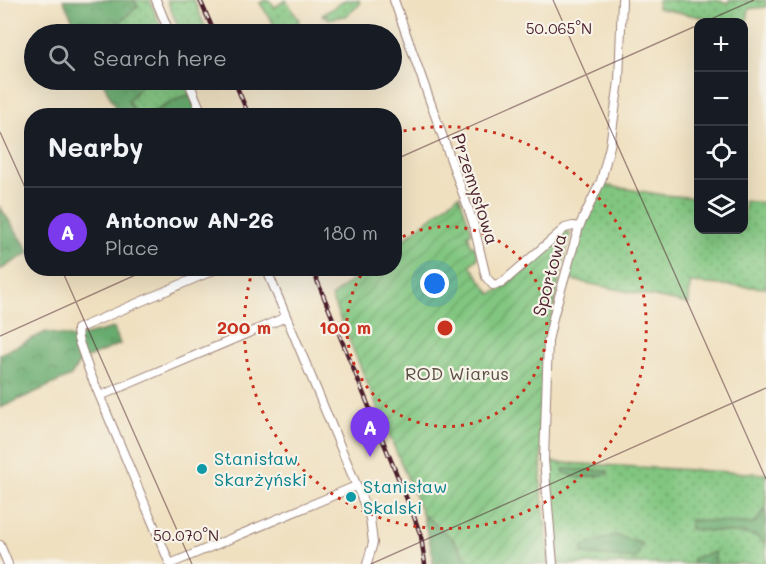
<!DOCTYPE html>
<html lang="en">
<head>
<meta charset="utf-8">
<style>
  :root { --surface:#171b24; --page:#242831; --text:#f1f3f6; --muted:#9ea1a6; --line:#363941; --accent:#7c3aed }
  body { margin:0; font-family:Mali,sans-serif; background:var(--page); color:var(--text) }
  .controls { position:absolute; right:18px; top:18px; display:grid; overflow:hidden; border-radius:12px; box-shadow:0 6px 24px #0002 }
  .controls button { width:54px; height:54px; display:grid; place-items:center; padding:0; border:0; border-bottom:2px solid var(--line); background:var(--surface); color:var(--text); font:30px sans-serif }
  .you { position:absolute; left:435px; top:284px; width:21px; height:21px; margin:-15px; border:4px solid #fff; border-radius:50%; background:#1a73e8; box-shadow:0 0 0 9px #1a73e833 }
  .badge { display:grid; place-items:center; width:39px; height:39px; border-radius:50%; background:var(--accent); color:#fff; font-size:20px; font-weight:700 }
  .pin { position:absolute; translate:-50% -50px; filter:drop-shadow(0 2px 3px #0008) }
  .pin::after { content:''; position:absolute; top:32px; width:21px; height:18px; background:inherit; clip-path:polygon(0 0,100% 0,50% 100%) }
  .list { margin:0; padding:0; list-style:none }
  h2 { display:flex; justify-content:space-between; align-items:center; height:78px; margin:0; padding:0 24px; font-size:26px }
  h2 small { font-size:20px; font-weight:400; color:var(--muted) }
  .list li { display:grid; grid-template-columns:39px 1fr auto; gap:18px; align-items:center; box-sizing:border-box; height:90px; padding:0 24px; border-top:2px solid var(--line) }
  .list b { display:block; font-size:22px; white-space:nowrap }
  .list p { margin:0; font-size:20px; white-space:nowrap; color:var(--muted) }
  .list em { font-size:20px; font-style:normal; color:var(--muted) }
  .icon { flex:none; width:33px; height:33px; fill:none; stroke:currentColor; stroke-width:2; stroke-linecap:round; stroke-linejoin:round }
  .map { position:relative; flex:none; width:766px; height:564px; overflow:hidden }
  .search { position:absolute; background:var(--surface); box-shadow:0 6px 24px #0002; left:24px; top:24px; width:378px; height:66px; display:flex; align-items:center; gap:15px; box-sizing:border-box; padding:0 21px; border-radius:33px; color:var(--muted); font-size:22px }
  .panel { position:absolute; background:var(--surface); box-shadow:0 6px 24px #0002; left:24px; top:108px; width:378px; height:168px; border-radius:24px }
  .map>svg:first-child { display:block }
</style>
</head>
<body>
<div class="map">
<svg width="766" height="564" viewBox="0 0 766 564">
  <defs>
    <pattern id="grass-dots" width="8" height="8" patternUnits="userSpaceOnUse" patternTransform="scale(1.5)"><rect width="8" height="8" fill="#81c680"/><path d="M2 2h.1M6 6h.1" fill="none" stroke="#6ca069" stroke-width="1.8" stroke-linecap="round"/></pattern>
    <pattern id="forest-crowns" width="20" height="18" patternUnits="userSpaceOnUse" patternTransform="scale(1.5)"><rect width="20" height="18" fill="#68ab6e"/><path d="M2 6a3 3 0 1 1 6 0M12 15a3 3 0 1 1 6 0" fill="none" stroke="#588b5b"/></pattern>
    <pattern id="garden-furrows" width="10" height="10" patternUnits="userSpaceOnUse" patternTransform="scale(1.5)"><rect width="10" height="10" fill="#81c680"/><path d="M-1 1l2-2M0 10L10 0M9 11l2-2" fill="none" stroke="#6ca069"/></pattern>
  </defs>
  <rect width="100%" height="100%" fill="#f7f3e8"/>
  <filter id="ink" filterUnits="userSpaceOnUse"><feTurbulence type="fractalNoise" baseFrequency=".0167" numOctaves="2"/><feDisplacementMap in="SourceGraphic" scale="12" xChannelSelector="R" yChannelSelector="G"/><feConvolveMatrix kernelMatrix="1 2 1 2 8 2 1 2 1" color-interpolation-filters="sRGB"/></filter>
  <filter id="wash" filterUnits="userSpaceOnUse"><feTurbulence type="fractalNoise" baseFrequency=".008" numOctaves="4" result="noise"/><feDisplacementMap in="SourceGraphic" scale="24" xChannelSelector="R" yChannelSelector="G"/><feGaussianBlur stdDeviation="1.35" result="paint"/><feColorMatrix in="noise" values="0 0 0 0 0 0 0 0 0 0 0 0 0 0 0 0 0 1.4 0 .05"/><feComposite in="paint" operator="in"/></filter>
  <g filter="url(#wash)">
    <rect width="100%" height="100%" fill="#efe0c0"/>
    <!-- grass -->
    <path fill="url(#grass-dots)" stroke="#667256" stroke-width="1.5" d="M133,0h17l14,34h-42l-5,-9 21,-19z
      M167,0h27l14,34h-27z
      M265,0h4l6,7 11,-7 13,20 -2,12 -3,2h-14l-20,-31z
      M345,0h14l1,4 -14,12 -18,3 -2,-4 -3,2 -1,-2z
      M658,0h57l13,3 1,-3h37v7l-17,2 -3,18 -2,-1v-4h-20l-67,-14z
      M144,80h39l7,15c-20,3 -31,20 -53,20l-9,-14 17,-20z
      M603,185l61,10 34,3v32h46v-29l22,2v85l-76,-5 -1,21 -123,-25 15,-47 12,-23z
      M547,462l219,12v34l-12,16 -63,-4 -1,9 65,6 11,9v20h-51v-11l-21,5 -1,6h-138z"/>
    <!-- forest -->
    <path fill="url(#forest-crowns)" stroke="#59654c" stroke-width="1.5" d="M63,0h70l5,6 -21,19 5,9h-42z
      M102,80h42l1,1 -17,20 9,14h-18z
      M190,95l8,20h-49l32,-18z
      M0,207l30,45 -30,18z
      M114,328l6,16 -40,17 -9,15 -71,32v-54l46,-22 27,6z
      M563,469l45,2v3l-28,4 -16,-5z
      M766,508v36l-11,-9 -65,-6v-9l64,4z
      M422,513l32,27 17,24h-38v-9z
      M615,535l28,9 -7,15 -54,-5 1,-8z
      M715,552v12h-22v-6z"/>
    <!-- garden -->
    <path fill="url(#garden-furrows)" stroke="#667256" stroke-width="1.5" d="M459,195l13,37 -4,2 3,11 4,1 3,12 -8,7 21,29 10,-5 61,-56 4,-2 4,2 -26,119 -1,20 -2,116 9,76h-79l-17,-24 -32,-27 -91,-216 35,-28 28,-1 1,-22z"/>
  </g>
  <g filter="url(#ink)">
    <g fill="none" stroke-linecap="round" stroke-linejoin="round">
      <!-- minor casing -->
      <g stroke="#9c8076" stroke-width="10">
        <path id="minor" d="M156,0l14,34
          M394,0l79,222 13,55 7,8 9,-2 63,-55 8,-2 6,1
          M188,80l15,36
          M266,268l104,250 3,25 -6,21
          M100,396l186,-79
          M0,545l8,19
          M170,564l-80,-191 -12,-34 -1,-10 142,-61
          M170,564l186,-78
          M553,564l-9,-104 4,-119 6,-27 25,-87 22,-46 9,-35 9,-65 3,-81"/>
      </g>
      <!-- minor -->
      <use href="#minor" stroke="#fff" stroke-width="8"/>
      <!-- rail casing -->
      <g stroke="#4a1f2b" stroke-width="4.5">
        <path id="rail" d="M200,0l15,34
          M234,80l15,36
          M312,268l101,246 8,22 4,28"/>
      </g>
      <!-- rail -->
      <use href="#rail" stroke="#f7f3e8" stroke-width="2" stroke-dasharray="7" stroke-linecap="butt"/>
    </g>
  </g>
  <!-- ticks -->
  <path fill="none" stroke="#4a1f2b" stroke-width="1.5" stroke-opacity="0.45" d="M553,0l213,479M704,22l50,-22M0,132l32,71M394,160l304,-135M61,268l131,296M0,336l151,-68M371,564l395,-176"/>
  <!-- distance rings -->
  <g fill="none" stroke="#c8321e" stroke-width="3" stroke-dasharray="3 6">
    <path d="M395 241A100 100 0 1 1 365 269"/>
    <path d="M395 133A201 201 0 1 1 253 269"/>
  </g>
  <!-- markers -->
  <g fill="#0f9aa8" stroke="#f7f3e8" stroke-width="2">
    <circle cx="202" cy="469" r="6"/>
    <circle cx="351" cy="497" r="6"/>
  </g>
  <g text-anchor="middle" stroke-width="4.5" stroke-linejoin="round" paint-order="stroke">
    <!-- street labels -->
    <g font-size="18" fill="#4a1f2b" stroke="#f7f3e8">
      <text transform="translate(475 189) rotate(72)" y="6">Przemysłowa</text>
      <text transform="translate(550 275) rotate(-75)" y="6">Sportowa</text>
    </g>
    <!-- park labels -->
    <g font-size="18" fill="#5a5144" stroke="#f7f3e8">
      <text x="457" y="380">ROD Wiarus</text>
    </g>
    <!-- culture labels -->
    <g font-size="18" fill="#0d838f" stroke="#f7f3e8" text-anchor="start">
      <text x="214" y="465">Stanisław<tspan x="214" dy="21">Skarżyński</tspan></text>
      <text x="363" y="493">Stanisław<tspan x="363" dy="21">Skalski</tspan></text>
    </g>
  </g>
  <g font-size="15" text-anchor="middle" fill="#4a1f2b" stroke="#f7f3e8" stroke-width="4.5" stroke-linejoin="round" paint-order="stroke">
    <text x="559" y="34">50.065°N</text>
    <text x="186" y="541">50.070°N</text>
  </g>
  <circle cx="445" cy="328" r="9" fill="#c8321e" stroke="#f7f3e8" stroke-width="3"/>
  <g font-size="18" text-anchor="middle" font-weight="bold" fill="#c8321e" stroke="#f7f3e8" stroke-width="4.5" stroke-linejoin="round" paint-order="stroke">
    <text x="345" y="334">100 m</text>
    <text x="244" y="334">200 m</text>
  </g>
</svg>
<div class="controls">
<button>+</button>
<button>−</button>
<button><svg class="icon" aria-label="locate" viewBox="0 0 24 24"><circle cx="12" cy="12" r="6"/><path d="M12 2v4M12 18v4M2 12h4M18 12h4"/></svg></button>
<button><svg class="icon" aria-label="layers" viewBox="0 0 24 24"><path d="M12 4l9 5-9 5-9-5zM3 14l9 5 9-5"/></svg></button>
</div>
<div class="you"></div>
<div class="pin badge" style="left:370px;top:457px">A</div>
<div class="search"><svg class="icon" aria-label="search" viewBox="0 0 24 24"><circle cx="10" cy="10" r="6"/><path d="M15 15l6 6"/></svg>Search here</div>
<section class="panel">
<h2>Nearby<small></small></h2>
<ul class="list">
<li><span class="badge">A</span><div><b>Antonow AN-26</b><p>Place</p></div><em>180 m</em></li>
</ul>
</section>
</div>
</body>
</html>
